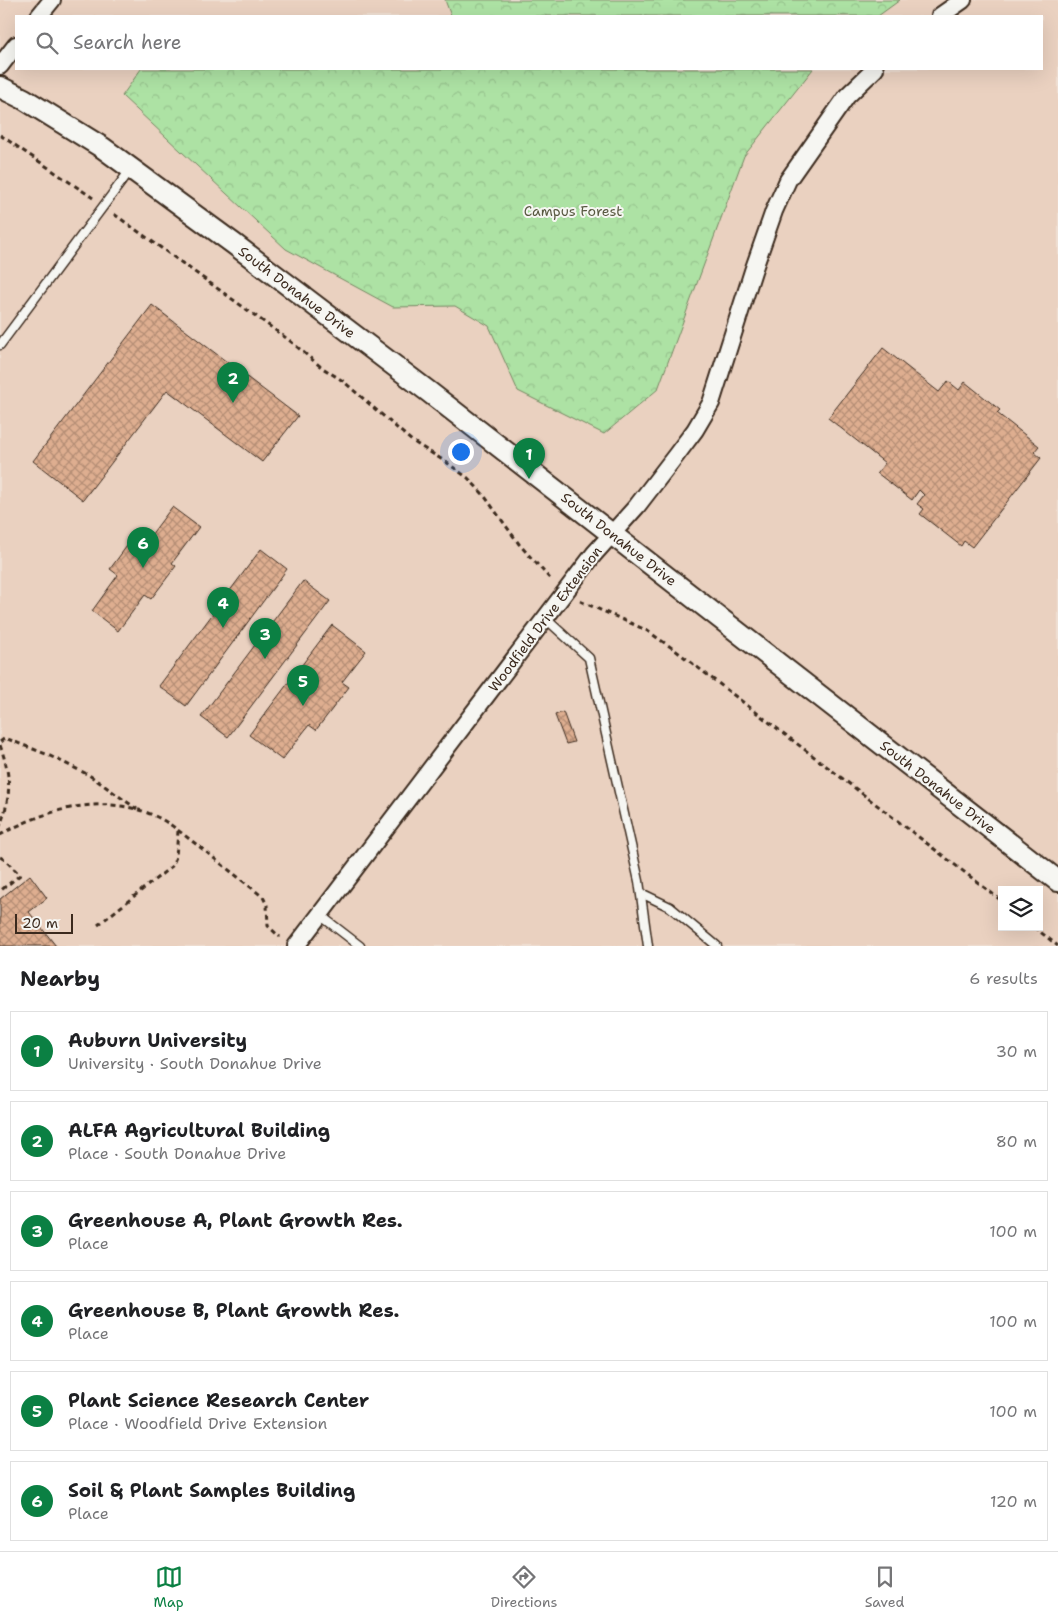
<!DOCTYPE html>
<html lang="en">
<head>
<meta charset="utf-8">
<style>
  :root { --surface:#fff; --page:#f2f2f2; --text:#202124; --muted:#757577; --line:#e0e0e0; --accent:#0b8043 }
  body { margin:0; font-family:"Shantell Sans",sans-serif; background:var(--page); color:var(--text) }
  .controls { position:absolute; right:15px; bottom:15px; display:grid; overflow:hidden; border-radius:0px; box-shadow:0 5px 20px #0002 }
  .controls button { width:45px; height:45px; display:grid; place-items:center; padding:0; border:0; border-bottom:1px solid var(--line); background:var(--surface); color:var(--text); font:25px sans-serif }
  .scale { position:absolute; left:15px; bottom:12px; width:58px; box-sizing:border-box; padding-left:5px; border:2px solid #3b2a1e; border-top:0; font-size:14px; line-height:18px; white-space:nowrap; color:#3b2a1e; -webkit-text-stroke:4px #f6f6f2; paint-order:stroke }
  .you { position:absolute; left:460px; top:451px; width:18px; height:18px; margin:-12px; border:4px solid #fff; border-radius:50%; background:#1a73e8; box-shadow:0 0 0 8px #1a73e833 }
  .badge { display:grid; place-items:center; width:32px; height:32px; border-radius:50%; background:var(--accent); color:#fff; font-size:16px; font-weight:700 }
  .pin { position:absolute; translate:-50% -41px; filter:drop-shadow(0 1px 2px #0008) }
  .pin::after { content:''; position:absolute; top:26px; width:18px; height:15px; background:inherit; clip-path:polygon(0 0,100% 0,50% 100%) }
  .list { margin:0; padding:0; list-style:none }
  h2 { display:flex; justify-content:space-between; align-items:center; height:65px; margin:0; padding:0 20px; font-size:21px }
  h2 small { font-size:16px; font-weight:400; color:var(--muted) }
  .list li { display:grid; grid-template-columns:32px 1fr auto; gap:15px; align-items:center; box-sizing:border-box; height:80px; margin:0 10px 10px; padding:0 10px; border:1px solid var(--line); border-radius:0px }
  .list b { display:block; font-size:19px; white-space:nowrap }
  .list p { margin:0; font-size:16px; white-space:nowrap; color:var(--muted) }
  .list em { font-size:16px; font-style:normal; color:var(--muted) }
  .icon { flex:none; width:28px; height:28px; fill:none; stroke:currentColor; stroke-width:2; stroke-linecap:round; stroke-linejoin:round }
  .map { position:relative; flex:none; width:1058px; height:946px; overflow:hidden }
  .search { position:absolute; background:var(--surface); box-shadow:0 5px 20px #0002; left:15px; right:15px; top:15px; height:55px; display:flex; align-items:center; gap:12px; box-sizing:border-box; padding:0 18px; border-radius:0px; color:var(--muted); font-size:19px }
  .sheet { height:605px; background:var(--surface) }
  nav { display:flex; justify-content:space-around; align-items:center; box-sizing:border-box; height:70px; border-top:1px solid var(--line); background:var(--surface); font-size:14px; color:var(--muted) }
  nav a { display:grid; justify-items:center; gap:2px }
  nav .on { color:var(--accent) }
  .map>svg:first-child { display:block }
</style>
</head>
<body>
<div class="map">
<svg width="1058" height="946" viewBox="0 0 1058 946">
  <defs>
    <pattern id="forest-crowns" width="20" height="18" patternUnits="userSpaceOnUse" patternTransform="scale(1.25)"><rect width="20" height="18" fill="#ade2a4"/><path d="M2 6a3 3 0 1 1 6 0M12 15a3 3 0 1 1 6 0" fill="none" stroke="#96c28d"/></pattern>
    <pattern id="building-cross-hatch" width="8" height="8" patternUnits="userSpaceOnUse" patternTransform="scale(1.25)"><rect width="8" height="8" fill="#deae90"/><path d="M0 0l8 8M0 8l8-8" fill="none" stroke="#b58e75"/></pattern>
  </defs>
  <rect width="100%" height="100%" fill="#efe0d5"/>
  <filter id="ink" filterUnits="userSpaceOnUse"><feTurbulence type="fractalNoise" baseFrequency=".02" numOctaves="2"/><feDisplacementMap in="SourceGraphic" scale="10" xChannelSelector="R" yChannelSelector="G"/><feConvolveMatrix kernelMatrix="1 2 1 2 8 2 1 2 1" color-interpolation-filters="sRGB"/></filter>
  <g filter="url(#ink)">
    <!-- built -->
    <path fill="#ead1c0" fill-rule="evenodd" d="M0,0h1058v946h-1058zM16,16h1026v53h-1026zM1002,890h37v37h-37z"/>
    <!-- forest -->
    <path fill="url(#forest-crowns)" stroke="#748661" d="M445,0h455l-22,16h-427z
      M141,69h672l-69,87 -86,233 -54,45 -86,-43 -29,-65 -34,-20 -62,1 -107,-58 -164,-153z"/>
    <!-- building -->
    <path fill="url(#building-cross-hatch)" stroke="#3b2a1e" d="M152,305l146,111 -36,46 -95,-72 -84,110 -50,-39z
      M883,348l56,44 9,-11 11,9 6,-8 35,28 -3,3 42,33 -5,6 7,6 -69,89 -8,-6 -3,5 -41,-32 4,-5 -7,-5 7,-9 -5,-5 -7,10 -35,-27 8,-10 -57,-45z
      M172,507l27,20 -27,36 4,3 -25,33 -6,-4 -27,36 -26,-20 26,-36 -8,-6 25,-34 10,8z
      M261,549l26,20 -101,137 -27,-20z
      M303,581l27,20 -102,136 -27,-20z
      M332,625l34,26 -24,31 7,5 -33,43 -7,-5 -27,35 -33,-25z
      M563,712l11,30 -8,2 -11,-29z
      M30,875l17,23 -18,14 27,34h-56v-47z"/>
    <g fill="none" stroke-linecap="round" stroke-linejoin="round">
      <!-- service casing -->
      <g stroke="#3b2a1e" stroke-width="11">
        <path id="service" d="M0,345l131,-176
          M545,618l44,40 50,223 9,65
          M641,893l29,14 47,39
          M320,915l40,31"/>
      </g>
      <!-- minor casing -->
      <g stroke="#3b2a1e" stroke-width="20">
        <path id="minor" d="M39,16l13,-16
          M940,16l23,-16
          M0,66l16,-21
          M296,946l298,-392 43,-48 40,-52 18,-24 16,-27 42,-132 21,-60 14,-31 59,-84 28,-27"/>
      </g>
      <!-- tertiary casing -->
      <g stroke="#3b2a1e" stroke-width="24">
        <path id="tertiary" d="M0,87l24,12 79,49 131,96 195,148 629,489"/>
      </g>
      <!-- path -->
      <path stroke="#3b2a1e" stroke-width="3" stroke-dasharray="5 4" stroke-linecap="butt" d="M0,135l93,63
        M114,214l175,126 32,27 22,14 69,60 34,21 22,16 15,16 36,50 33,37
        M580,601l66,29 29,20 327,251
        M0,742l5,-4 41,16 43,21 48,34
        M0,745c11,32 12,49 0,81
        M0,835c46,-26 106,-43 157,-18 15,7 29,20 43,30 21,17 42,33 63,50l4,8 1,21 12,11
        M0,857l5,3 15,15 -20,16
        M98,925l74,-59 4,-9 2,-26
        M1034,927l24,19"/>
      <!-- service -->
      <use href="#service" stroke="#f6f6f2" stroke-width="8"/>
      <!-- minor -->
      <use href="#minor" stroke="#f6f6f2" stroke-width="16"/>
      <!-- tertiary -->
      <use href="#tertiary" stroke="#f6f6f2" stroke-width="20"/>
    </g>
  </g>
  <g text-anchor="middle" stroke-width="4" stroke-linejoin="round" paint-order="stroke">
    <!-- park labels -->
    <g font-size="14" fill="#585840" stroke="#f6f6f2">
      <text x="573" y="216">Campus Forest</text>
    </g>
    <!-- street labels -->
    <g font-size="14" fill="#3b2a1e" stroke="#f6f6f2">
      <text transform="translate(297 292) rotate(37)" y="5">South Donahue Drive</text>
      <text transform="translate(619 539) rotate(38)" y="5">South Donahue Drive</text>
      <text transform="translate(545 619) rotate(-53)" y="5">Woodfield Drive Extension</text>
      <text transform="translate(938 787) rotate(38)" y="5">South Donahue Drive</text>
    </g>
  </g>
</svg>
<div class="controls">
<button><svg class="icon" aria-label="layers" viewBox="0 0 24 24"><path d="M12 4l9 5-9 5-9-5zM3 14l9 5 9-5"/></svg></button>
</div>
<div class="scale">20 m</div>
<div class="you"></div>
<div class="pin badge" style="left:529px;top:479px">1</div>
<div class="pin badge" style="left:233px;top:403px">2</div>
<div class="pin badge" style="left:265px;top:659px">3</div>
<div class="pin badge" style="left:223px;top:628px">4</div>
<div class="pin badge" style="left:303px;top:706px">5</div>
<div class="pin badge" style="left:143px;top:568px">6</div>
<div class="search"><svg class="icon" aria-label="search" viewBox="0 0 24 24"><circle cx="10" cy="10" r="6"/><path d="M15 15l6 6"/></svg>Search here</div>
</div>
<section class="sheet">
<h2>Nearby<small>6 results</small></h2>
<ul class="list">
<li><span class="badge">1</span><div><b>Auburn University</b><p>University · South Donahue Drive</p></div><em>30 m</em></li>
<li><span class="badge">2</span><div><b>ALFA Agricultural Building</b><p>Place · South Donahue Drive</p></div><em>80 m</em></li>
<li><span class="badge">3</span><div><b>Greenhouse A, Plant Growth Res.</b><p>Place</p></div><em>100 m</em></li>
<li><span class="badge">4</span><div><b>Greenhouse B, Plant Growth Res.</b><p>Place</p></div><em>100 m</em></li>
<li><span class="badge">5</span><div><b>Plant Science Research Center</b><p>Place · Woodfield Drive Extension</p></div><em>100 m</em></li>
<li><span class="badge">6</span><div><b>Soil &amp; Plant Samples Building</b><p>Place</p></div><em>120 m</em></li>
</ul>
</section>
<nav>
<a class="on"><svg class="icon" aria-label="map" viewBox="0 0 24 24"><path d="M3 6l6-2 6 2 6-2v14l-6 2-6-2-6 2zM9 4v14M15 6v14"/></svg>Map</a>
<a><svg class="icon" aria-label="directions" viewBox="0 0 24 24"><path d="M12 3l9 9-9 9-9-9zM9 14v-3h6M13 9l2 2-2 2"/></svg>Directions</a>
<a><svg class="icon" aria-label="saved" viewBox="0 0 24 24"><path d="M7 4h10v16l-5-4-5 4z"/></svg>Saved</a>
</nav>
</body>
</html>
